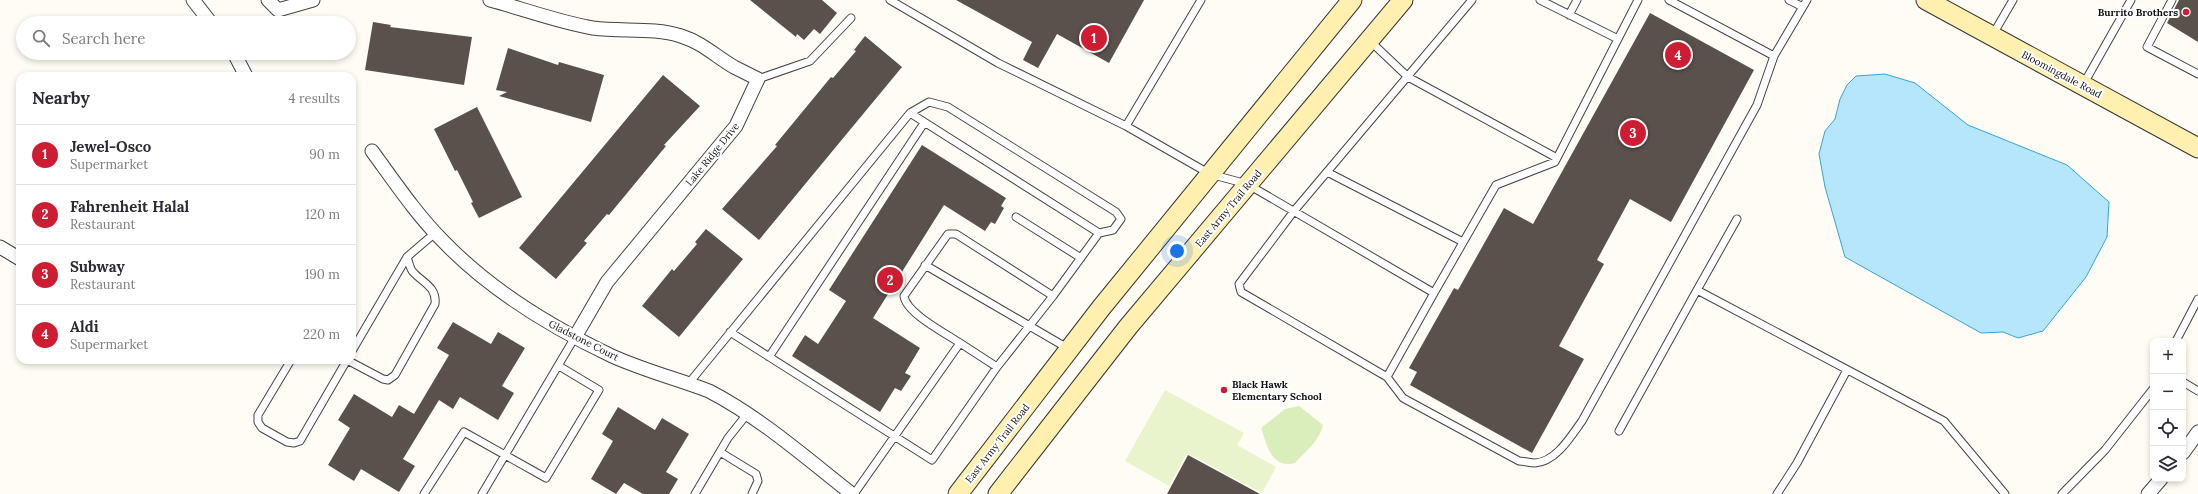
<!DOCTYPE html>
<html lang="en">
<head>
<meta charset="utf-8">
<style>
  :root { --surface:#fff; --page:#f7f7f7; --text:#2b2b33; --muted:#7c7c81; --line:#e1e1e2; --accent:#ce1c32 }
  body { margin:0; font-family:Lora,serif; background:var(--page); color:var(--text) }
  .controls { position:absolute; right:12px; bottom:12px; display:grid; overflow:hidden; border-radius:8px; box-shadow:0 2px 6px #0003 }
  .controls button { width:36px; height:36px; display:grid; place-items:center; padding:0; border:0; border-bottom:1px solid var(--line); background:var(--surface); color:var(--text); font:20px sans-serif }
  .you { position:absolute; left:1177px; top:251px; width:14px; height:14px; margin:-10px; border:3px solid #fff; border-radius:50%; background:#1a73e8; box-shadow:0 0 0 6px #1a73e833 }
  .badge { display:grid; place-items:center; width:26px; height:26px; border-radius:50%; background:var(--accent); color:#fff; font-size:13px; font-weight:700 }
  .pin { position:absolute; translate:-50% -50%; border:2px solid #fff; box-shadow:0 1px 4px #0006 }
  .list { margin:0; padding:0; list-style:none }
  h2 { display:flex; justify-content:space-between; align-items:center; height:52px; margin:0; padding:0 16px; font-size:17px }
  h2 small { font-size:13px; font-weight:400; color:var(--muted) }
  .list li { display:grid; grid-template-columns:26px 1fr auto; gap:12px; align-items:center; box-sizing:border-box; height:60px; padding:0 16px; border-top:1px solid var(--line) }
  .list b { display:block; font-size:15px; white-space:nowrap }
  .list p { margin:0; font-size:13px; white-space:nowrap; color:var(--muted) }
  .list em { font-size:13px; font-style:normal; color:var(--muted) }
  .icon { flex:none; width:22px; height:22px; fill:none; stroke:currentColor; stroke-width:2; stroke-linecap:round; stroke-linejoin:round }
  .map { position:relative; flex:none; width:2198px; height:494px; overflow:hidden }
  .search { position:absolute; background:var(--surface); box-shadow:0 2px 6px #0003; left:16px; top:16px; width:340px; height:44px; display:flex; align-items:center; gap:10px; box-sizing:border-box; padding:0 14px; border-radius:22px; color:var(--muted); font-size:15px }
  .panel { position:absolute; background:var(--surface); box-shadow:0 2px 6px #0003; left:16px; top:72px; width:340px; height:292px; border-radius:12px }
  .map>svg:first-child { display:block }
</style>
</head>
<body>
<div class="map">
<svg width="2198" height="494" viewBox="0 0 2198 494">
  <rect width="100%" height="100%" fill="#fffcf5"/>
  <!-- green -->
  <path fill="#d9eeba" d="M1299,406l24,19c-4,16 -17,26 -28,38 -24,6 -28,-18 -34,-35l24,-19z"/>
  <!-- pitch -->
  <path fill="#e9f4cd" d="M1165,390l79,43 -7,12 39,22 -14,26 -75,-40 -18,33 -44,-25z"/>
  <!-- water -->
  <path fill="#b5e6fb" stroke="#36a3d8" d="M1885,74l30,9 53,42 99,40 42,37 -2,35 -21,40 -43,54 -25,7 -15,-6 -22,1 -136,-76 -20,-70 -6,-33 6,-23 10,-12 5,-20 7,-14 9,-9z"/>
  <!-- building -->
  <path fill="#5b514c" d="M750,0h72l15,13 -17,21 -6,-5 -10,11 -7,-6 -1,3z
    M956,0h188l-35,63 -52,-29 -19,34 -15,-8 9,-18z
    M2179,0h19v42l-31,-19z
    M1650,13l104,57 -83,152 -41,-23 -33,61 7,4 -45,82 25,13 -52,94 -122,-68 7,-13 -8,-4 45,-80 4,2 46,-82 29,16z
    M373,22l18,3 -1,2 82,10 -8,48 -99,-15z
    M865,36l37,31 -143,173 -37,-31 55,-63 -2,-1 56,-68 2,1 23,-27 -2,-1z
    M508,48l50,17 1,-3 45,13 -13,47 -92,-26 8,-4 -11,-2z
    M663,75l37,31 -36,39 2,1 -57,69 -2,-1 -23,27 3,2 -31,36 -37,-31z
    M477,107l45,90 -43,21 -8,-15 2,-1 -16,-32 -2,1 -21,-42z
    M922,145l84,53 -5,8 3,2 -9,16 -4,-2 -6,9 -41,-26 -71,113 47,30 -15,25 6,3 -10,15 -6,-3 -15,24 -88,-56 13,-21 13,9 28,-43 -17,-11z
    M706,229l37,30 -64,78 -37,-31 30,-37 2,2 23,-27 -2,-2z
    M453,322l38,22 7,-12 27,16 -23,38 12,7 -16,27 -38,-23 -7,12 -14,-9 -36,59 12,7 -16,26 -38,-23 -7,12 -26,-16 22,-37 -12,-8 16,-26 38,23 7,-12 15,9 35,-59 -12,-7z
    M618,407l37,23 7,-12 27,16 -23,38 12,7 -9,15h-26l-19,-11 -8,11 -25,-15 22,-38 -11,-7z
    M1188,455l72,39h-93z"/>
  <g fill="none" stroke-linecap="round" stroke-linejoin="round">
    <!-- service casing -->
    <g stroke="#444" stroke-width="9">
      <path id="service" d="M890,0l108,63 128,63 84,48 37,10 187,109 62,-108 59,-23 83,-162
        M1540,0l78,39
        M1669,0l105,56 33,-56
        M1789,0l14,7
        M2172,0l-25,47 51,27
        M1569,15l8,-15
        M1992,36l21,-36
        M1369,40l39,37 149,81
        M758,79l52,-18 41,-43
        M2083,85l48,-85
        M910,113l19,-11 19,5 168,105 5,7 -8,11 -14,3
        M1126,126l75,-126
        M1327,172l136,70
        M1016,217l65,41
        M925,265l144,84
        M1697,290l40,-71
        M1434,293l-47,84 -146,-85 -2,-8 55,-73 178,-211
        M2176,341l22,-42
        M960,343c-15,-10 -54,-30 -56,-47l44,-62h8l97,62
        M352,351l55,-94 28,-24
        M769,357l155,-234
        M291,360l-33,55v7l4,6 25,14 7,1 6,-2 47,-81
        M347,360l36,19 5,1 7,-5 40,-71c2,-17 -12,-21 -22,-32 -3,-3 -4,-10 -6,-15
        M1387,377l16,21 116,63c5,0 11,2 16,2 21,-1 36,-27 47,-42l175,-316 17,-49
        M2183,382l15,9
        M689,383l221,-270 189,120 -46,63 -56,71 -65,93 -202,-128
        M1619,431l78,-141 247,131 61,73
        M720,452l36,22 2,7 -6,13
        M424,494l40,-62 82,46 53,-88 -40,-24
        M482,494l93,-157
        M695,494l33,-56 20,-25
        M854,494l106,-151 37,24
        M1777,494l20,-31 50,-93
        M2062,494l43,-44 48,-61"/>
    </g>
    <!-- minor casing -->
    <g stroke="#444" stroke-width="15">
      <path id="minor" d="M193,0l18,23
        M268,0l10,10 35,-10
        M490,0c34,9 68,22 103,28 29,4 60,-1 88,8 22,7 34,20 53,31 8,4 16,8 24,12l-22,47 -129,156 -32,55
        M234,53l12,23
        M372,151c22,30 44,63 71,90 47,49 108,86 169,115 31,14 65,23 97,35 52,27 97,67 143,103
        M0,247l20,12
        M2183,453l15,-21
        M2148,494l13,-15"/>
    </g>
    <!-- secondary casing -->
    <g stroke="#333" stroke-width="21">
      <path id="secondary" d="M1926,0l272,148
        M958,494l143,-186 251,-308
        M998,494l130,-167 275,-327"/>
    </g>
    <!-- service -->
    <use href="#service" stroke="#fff" stroke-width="7"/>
    <!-- minor -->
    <use href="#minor" stroke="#fff" stroke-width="13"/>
    <!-- secondary -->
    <use href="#secondary" stroke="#fff0b0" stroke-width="19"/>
  </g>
  <!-- markers -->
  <g fill="#ce1c32" stroke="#fff" stroke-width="1.5">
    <circle cx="2186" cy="12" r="4"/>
    <circle cx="1224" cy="390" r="4"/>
  </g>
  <g text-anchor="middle" stroke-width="4" stroke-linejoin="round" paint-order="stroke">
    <!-- poi labels -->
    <g font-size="10" font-weight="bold" fill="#111" stroke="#fff" text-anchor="end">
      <text x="2178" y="16">Burrito Brothers</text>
      <text x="1232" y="388" text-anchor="start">Black Hawk<tspan x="1232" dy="12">Elementary School</tspan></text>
    </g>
    <!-- street labels -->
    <g font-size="10" fill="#111" stroke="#fff">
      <text transform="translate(2062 74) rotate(28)" y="4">Bloomingdale Road</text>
      <text transform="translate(712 154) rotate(-51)" y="4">Lake Ridge Drive</text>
      <text transform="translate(1228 208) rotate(-50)" y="4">East Army Trail Road</text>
      <text transform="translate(584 340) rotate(27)" y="4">Gladstone Court</text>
      <text transform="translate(997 443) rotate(-52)" y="4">East Army Trail Road</text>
    </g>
  </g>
</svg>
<div class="controls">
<button>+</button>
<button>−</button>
<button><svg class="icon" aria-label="locate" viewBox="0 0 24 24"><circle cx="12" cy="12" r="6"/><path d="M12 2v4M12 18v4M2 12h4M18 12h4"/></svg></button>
<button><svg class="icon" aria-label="layers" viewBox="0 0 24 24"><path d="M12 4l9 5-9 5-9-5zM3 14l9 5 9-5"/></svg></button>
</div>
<div class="you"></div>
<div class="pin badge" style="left:1094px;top:38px">1</div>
<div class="pin badge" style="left:890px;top:280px">2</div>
<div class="pin badge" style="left:1633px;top:133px">3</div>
<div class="pin badge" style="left:1678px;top:55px">4</div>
<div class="search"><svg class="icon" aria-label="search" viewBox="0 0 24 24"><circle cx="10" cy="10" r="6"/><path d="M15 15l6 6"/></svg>Search here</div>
<section class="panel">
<h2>Nearby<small>4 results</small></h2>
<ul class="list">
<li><span class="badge">1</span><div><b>Jewel-Osco</b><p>Supermarket</p></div><em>90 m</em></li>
<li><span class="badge">2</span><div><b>Fahrenheit Halal</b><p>Restaurant</p></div><em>120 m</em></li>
<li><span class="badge">3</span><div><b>Subway</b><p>Restaurant</p></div><em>190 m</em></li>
<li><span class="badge">4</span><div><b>Aldi</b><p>Supermarket</p></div><em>220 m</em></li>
</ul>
</section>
</div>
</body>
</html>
